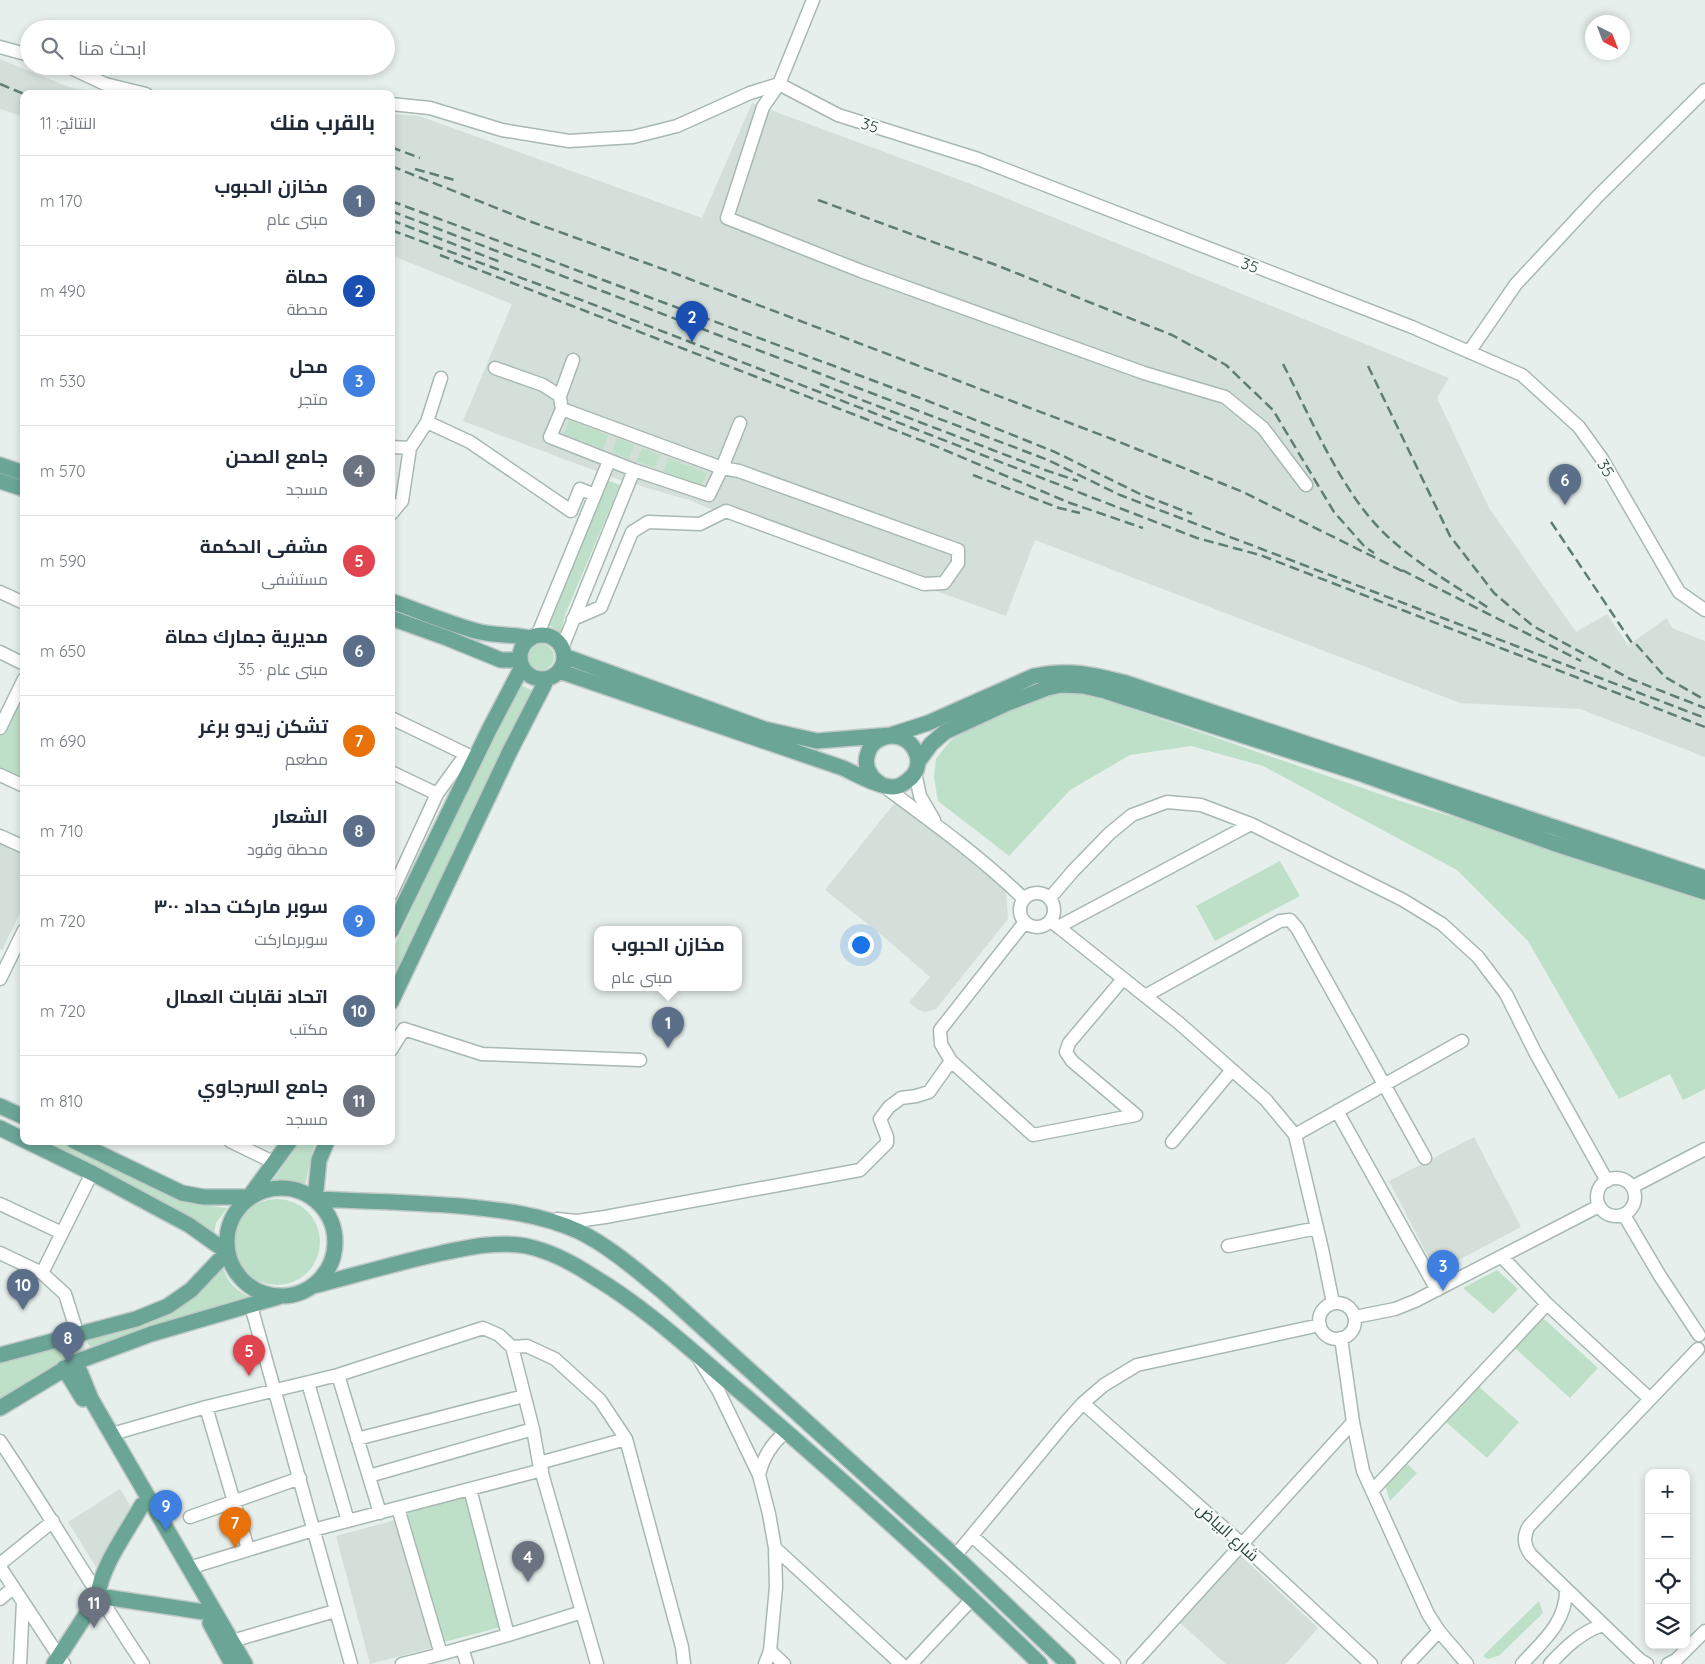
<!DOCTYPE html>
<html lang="ar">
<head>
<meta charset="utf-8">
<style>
  :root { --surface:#fff; --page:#f6f6f7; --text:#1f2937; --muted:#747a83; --line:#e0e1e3; --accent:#ea580c }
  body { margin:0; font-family:Quicksand,Cairo,sans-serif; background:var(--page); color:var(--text); direction:rtl }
  .controls { position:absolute; right:15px; bottom:15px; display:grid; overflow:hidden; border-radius:10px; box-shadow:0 2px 8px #0003 }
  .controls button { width:45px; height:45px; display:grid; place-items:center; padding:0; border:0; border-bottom:1px solid var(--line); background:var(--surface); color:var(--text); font:25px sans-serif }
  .compass { position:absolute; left:1585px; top:15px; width:45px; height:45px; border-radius:50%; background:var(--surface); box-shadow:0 2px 8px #0003; rotate:138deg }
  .you { position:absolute; left:860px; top:944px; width:18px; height:18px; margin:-12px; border:4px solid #fff; border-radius:50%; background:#1a73e8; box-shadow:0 0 0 8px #1a73e833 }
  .badge { display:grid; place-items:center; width:32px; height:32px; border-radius:50%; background:var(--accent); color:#fff; font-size:16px; font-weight:700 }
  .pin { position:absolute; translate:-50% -41px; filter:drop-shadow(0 1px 2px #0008) }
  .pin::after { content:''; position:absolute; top:26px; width:18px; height:15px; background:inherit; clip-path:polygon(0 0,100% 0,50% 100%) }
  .popup { position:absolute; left:594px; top:926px; width:148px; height:65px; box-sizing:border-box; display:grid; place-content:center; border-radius:10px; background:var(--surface); filter:drop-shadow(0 1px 4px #0005); font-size:16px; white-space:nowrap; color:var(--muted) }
  .popup b { font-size:19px; color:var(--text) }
  .popup::after { content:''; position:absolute; left:50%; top:100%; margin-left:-10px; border:10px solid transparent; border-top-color:var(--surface) }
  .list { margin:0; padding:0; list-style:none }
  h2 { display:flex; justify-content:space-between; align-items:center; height:65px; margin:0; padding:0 20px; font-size:21px }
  h2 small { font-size:16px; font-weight:400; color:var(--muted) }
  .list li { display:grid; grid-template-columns:32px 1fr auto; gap:15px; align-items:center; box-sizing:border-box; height:90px; padding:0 20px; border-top:1px solid var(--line) }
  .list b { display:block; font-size:19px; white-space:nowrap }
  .list p { margin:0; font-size:16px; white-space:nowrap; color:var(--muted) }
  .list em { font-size:16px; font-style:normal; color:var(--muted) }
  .icon { flex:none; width:28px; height:28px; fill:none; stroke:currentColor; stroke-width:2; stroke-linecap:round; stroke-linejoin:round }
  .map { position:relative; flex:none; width:1705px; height:1664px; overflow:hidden; direction:ltr }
  .search { position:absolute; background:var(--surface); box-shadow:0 2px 8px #0003; left:20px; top:20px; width:375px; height:55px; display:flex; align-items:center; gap:12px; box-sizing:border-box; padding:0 18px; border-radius:28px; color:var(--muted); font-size:19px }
  .panel { position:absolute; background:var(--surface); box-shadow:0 2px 8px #0003; left:20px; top:90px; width:375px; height:1055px; border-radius:10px; direction:rtl }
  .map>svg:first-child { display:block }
</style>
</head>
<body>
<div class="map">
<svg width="1705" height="1664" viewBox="0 0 1705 1664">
  <rect width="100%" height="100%" fill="#e6efeb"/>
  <!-- built -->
  <path fill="#d4dfda" d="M0,59l69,28 37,7h-82v23l-24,-8z
    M752,103l219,81 478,194 -12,20 52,110 87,124 31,-18 21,31 39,-27 5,10 33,13v116l-125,-48 -120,-6 -425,-163 -29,76 -267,-95 -50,-21 -72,-21 -154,-58 49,-117 -121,-49v-141l28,2 283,102z
    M896,801l110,90 2,28 -72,90 -6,2 -5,1 -7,-2 -9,-8 21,-25 -46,-40 -59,-47z
    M0,843l24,12v50l-22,45 -2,-1z
    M1474,1137l47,90 -85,45 -47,-91z
    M120,1489l11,18 -35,60 -28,-45z
    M399,1519l35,128 -64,17 -34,-128z
    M1241,1556l77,72 -32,36h-60l-48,-43 59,-64z"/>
  <!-- green -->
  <path fill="#bfe0c8" d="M569,420l39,15 -5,14 -39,-15z
    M617,438l17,7 -5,14 -17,-7z
    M642,448l18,7 -5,13 -19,-7z
    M668,458l39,15 -6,13 -38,-15z
    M607,480l13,5 -55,130 -4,18 -10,-7h-8z
    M528 657a13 13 0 1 1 26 0a13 13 0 1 1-26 0Z
    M24,679v107l-24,-11v-47z
    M519,684l14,7 -142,296v-34z
    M1072,692l43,11 291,100 85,25 214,73v188l-22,11 -13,-26 -51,25 -91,-158 -71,-71 -194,-104 -72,-20 -61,9 -60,35 -61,66 -71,-55 -4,-24 2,-18 14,-18 24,-14 65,-29z
    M1280,861l20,35 -85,45 -19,-35z
    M39,1141h19l125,61 44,6 -11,15 -2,11 -37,-25z
    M299,1141h16l-10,44 -13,-5 -18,-1z
    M234 1242a43 43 0 1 1 86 0a43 43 0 1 1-86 0Z
    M222,1266c5,16 15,26 30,32l-88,25 -74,24 -4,-7 64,-19z
    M1497,1270l21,19 -25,25 -30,-26z
    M1543,1318l55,50 -28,30 -55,-50z
    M61,1343l9,2 2,8 -2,3 -41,27 -29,17v-42z
    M1478,1386l41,36 -32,36 -41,-36z
    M1406,1463l11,10 -27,28 -5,-16z
    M468,1496l33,131 -57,15 -37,-129z
    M1539,1601l4,12 -43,42 -12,4 -5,-3z"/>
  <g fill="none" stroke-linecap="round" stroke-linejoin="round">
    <!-- minor casing -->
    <g stroke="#a8b8b2" stroke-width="15">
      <path id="minor" d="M813,0l-34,84 59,31 140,44 434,168 110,48 57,52 23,32 77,133 26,18
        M0,47l29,8
        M67,66l38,18 41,10
        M779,84l-16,23 -36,111 134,53 283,102 81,24 38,31 43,57
        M391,104l39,4 72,22 67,11 64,-4 44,-11 73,-33 29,-9
        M1469,352l47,-68 82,-88 107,-106
        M495,368l48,17 17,11
        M561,404l-1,-8 13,-36
        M562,409l160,59 -13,27 -75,-25 -84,-33z
        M427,422l43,20 101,69 9,-22 15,6
        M391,447l19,1
        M391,514l11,-13 8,-53 17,-26 14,-44
        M0,592l24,11
        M573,619l28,-12 31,-75 16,-10 52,2 26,-13 198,73 20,-1 14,-20v-13l-219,-79 -17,-3 18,-45
        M537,636l72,-175
        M562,648l72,-178
        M0,652l24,12
        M391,718l81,39
        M0,728l24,-49
        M391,772l46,22
        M915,772l5,24 14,24
        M0,775l24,11
        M882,785c49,36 99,72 142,114
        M0,836l24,11
        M1020 910a17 17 0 1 1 34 0a17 17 0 1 1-34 0Z
        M391,894l46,-100 29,-40
        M1050,898l23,-27 37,-38 22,-18 35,-13 34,3 50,19 152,76 39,24 36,33 28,37 29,58 72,129
        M1051,921l128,102 87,77 29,35 27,114 11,54
        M1025,922l-85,108 1,14 10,17 82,74 103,-20
        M1058,927l193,-103
        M0,979l24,-49
        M1123,979l-54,64 -3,9 6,9 64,54
        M1145,996l135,-75 10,-1 7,8 10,18 118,212
        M391,1050l13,-21 78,25 158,6
        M1337,1111l100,179
        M1295,1135l167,-94
        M230,1141l45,22
        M1172,1142l59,-71
        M1597 1197a19 19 0 1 1 38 0a19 19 0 1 1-38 0Z
        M1632,1187l73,-38
        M0,1204l62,29
        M1624,1215l36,61 39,59
        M557,1219l20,2 28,-4 255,-47 27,-27v-6l-7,-18 9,-12 12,-9 15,-2 13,-4 22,-31
        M1228,1246l89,-18
        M0,1253l42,20 23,21 13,41
        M1502,1257l45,47 103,95
        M42,1273l50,-100
        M1319 1321a18 18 0 1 1 36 0a18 18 0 1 1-36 0Z
        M251,1306l100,358
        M1355,1317l40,-8 20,-8 184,-95
        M1341,1338l12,84 10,49 65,143 11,17 28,33
        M512,1347l15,-1 28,13 45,41 26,39 56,208 2,17
        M699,1359l19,31 41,85 10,39 6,34 1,39 -6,64 -5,13
        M338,1375l42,138
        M308,1383l40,138
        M1083,1403l159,141 129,120
        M206,1407l42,142
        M112,1434l94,-27 132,-32 145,-47 16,7 13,12 21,82 6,34 58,201
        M357,1439l167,-43
        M0,1441c49,73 94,149 143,223
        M539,1463l87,-24
        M759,1475c4,-18 13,-32 27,-43
        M369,1476l164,-47
        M1372,1491l175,-187
        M398,1508l43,146 67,-19 -38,-146
        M190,1517l110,-39
        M972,1536l142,128
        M775,1548l126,116
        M955,1556l111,-134 17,-19 21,-18 33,-20 183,-40
        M0,1564l53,-43
        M0,1567l64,97
        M189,1568l124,-38 229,-60
        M0,1599l13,-11
        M508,1635l74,-23
        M232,1641l103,-30
        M462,1648l5,16
        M770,1651l14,13
        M20,1664l3,-62
        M402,1664l39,-10
        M911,1664l62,-66
        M1133,1664l220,-242
        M1408,1664l31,-33
        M1522,1664c20,-22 45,-42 44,-75
        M1550,1664c16,-17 30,-31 52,-39
        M1647,1664l-7,-4 -109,-105c-7,-9 -8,-19 -2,-29l169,-177
        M1668,1664l8,-4 29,-29"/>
    </g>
    <!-- major casing -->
    <g stroke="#c2cac8" stroke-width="18">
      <path id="major" d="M0,465l24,8
        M0,481l24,8
        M391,601c28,10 57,22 85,30 18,5 36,3 54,7
        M391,618l56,20 54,22h19
        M520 657a22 22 0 1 1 44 0a22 22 0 1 1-44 0Z
        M564,656l200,73 53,12 74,-6 37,-12 106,-47c37,-7 56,-2 92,7l579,195
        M559,671l284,97c13,6 36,19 50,19 5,0 10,-3 14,-6 26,-18 1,-56 -27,-42 -13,6 -18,25 -9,36 2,4 7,7 11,10
        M918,762l13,-18 14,-12 63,-29 39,-15 15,-3 21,1 22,5 254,82 194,70 152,49
        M391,931l98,-201 33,-63
        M391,1002l119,-251 37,-72
        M0,1106l24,11
        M0,1128l24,12
        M74,1141l108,52 22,4h45l41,-56
        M327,1141l-8,19 -4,39c48,2 97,3 145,7 41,4 80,8 118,25 31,15 57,38 84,60l293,265 113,108
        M227 1242a54 54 0 1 1 108 0a54 54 0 1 1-108 0Z
        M313,1286c43,-11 86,-24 129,-33 28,-6 55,-12 84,-7 25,5 47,17 68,31 55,33 101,77 150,118 101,87 201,176 296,269
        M0,1355l136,-36 32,-13 23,-16 36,-38 -38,-27 -97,-52 -66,-32
        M76,1362l15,37 154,265
        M64,1368l19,31
        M0,1408l76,-46 75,-28 127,-37
        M98,1596l106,16
        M210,1623l22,41
        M54,1664l44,-68c2,-28 30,-66 44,-91"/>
    </g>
    <!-- minor -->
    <use href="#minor" stroke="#fff" stroke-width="12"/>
    <!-- major -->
    <use href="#major" stroke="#6aa596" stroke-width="15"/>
    <!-- rail -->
    <path stroke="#5f7d75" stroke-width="2.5" stroke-dasharray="10 5" stroke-linecap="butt" d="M0,84l24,10
      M391,147l29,11
      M391,166l138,55 142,51 441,167 131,53 163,81
      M415,169l43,12
      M818,200l178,65 176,70 54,30 47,45 61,102 31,35 9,6
      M391,201l537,200 127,51 85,42 52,20
      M391,211l657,249 72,35 585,223
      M391,220l112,43
      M391,230l193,71 613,237 63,17 445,172
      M440,255l488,188 142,60 73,25
      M1283,364c27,52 57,125 99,167 31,31 71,53 108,78
      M1368,366l82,170 44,57 39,33 101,55
      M820,384l225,86 33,11
      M973,475l86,33 21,5
      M1551,522l81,121 4,1 29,33 40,23
      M1402,570l179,91
      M1628,678l77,30"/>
  </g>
  <g text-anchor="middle" stroke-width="4.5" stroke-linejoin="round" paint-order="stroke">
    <!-- street labels -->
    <g font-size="16" fill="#24423a" stroke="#f7fbf9">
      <text transform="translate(870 125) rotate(18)" y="6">35</text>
      <text transform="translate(1250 265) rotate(21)" y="6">35</text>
      <text transform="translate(1606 468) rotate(59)" y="6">35</text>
      <text transform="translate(1228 1532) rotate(42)" y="6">شارع البياض</text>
    </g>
  </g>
</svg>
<div class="controls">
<button>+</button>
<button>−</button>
<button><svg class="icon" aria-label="locate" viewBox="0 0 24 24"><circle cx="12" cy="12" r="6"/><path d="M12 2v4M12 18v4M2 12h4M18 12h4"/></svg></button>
<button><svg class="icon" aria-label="layers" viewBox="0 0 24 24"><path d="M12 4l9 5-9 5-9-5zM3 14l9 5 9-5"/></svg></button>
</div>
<svg class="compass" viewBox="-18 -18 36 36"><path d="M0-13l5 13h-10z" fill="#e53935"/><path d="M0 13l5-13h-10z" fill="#747a83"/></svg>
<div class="you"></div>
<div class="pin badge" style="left:668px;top:1048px;background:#5c6f8a">1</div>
<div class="popup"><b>مخازن الحبوب</b>مبنى عام</div>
<div class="pin badge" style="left:692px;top:342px;background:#1a4fb4">2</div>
<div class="pin badge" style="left:1443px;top:1291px;background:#3f7fe0">3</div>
<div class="pin badge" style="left:528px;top:1582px;background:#6b7280">4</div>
<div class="pin badge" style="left:249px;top:1376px;background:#e0444e">5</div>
<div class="pin badge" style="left:1565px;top:505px;background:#5c6f8a">6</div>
<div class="pin badge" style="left:235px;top:1548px;background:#e8710a">7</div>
<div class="pin badge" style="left:68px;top:1363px;background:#5c6f8a">8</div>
<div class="pin badge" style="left:166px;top:1531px;background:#3f7fe0">9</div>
<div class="pin badge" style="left:23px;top:1310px;background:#5c6f8a">10</div>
<div class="pin badge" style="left:94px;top:1628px;background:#6b7280">11</div>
<div class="search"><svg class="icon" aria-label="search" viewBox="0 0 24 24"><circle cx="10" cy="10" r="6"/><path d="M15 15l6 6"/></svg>ابحث هنا</div>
<section class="panel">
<h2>بالقرب منك<small>النتائج: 11</small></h2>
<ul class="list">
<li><span class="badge" style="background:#5c6f8a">1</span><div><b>مخازن الحبوب</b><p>مبنى عام</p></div><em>170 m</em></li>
<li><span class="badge" style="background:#1a4fb4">2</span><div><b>حماة</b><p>محطة</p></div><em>490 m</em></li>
<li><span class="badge" style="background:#3f7fe0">3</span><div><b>محل</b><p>متجر</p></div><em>530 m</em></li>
<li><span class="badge" style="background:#6b7280">4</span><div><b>جامع الصحن</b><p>مسجد</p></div><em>570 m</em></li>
<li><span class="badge" style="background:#e0444e">5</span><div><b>مشفى الحكمة</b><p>مستشفى</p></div><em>590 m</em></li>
<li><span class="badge" style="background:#5c6f8a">6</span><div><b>مديرية جمارك حماة</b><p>مبنى عام · 35</p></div><em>650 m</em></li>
<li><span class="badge" style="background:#e8710a">7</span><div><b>تشكن زيدو برغر</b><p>مطعم</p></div><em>690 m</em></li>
<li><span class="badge" style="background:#5c6f8a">8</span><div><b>الشعار</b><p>محطة وقود</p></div><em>710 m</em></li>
<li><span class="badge" style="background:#3f7fe0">9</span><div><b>سوبر ماركت حداد ٣٠٠</b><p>سوبرماركت</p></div><em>720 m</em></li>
<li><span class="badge" style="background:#5c6f8a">10</span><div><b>اتحاد نقابات العمال</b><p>مكتب</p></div><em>720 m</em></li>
<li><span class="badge" style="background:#6b7280">11</span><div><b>جامع السرجاوي</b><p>مسجد</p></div><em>810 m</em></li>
</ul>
</section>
</div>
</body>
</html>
